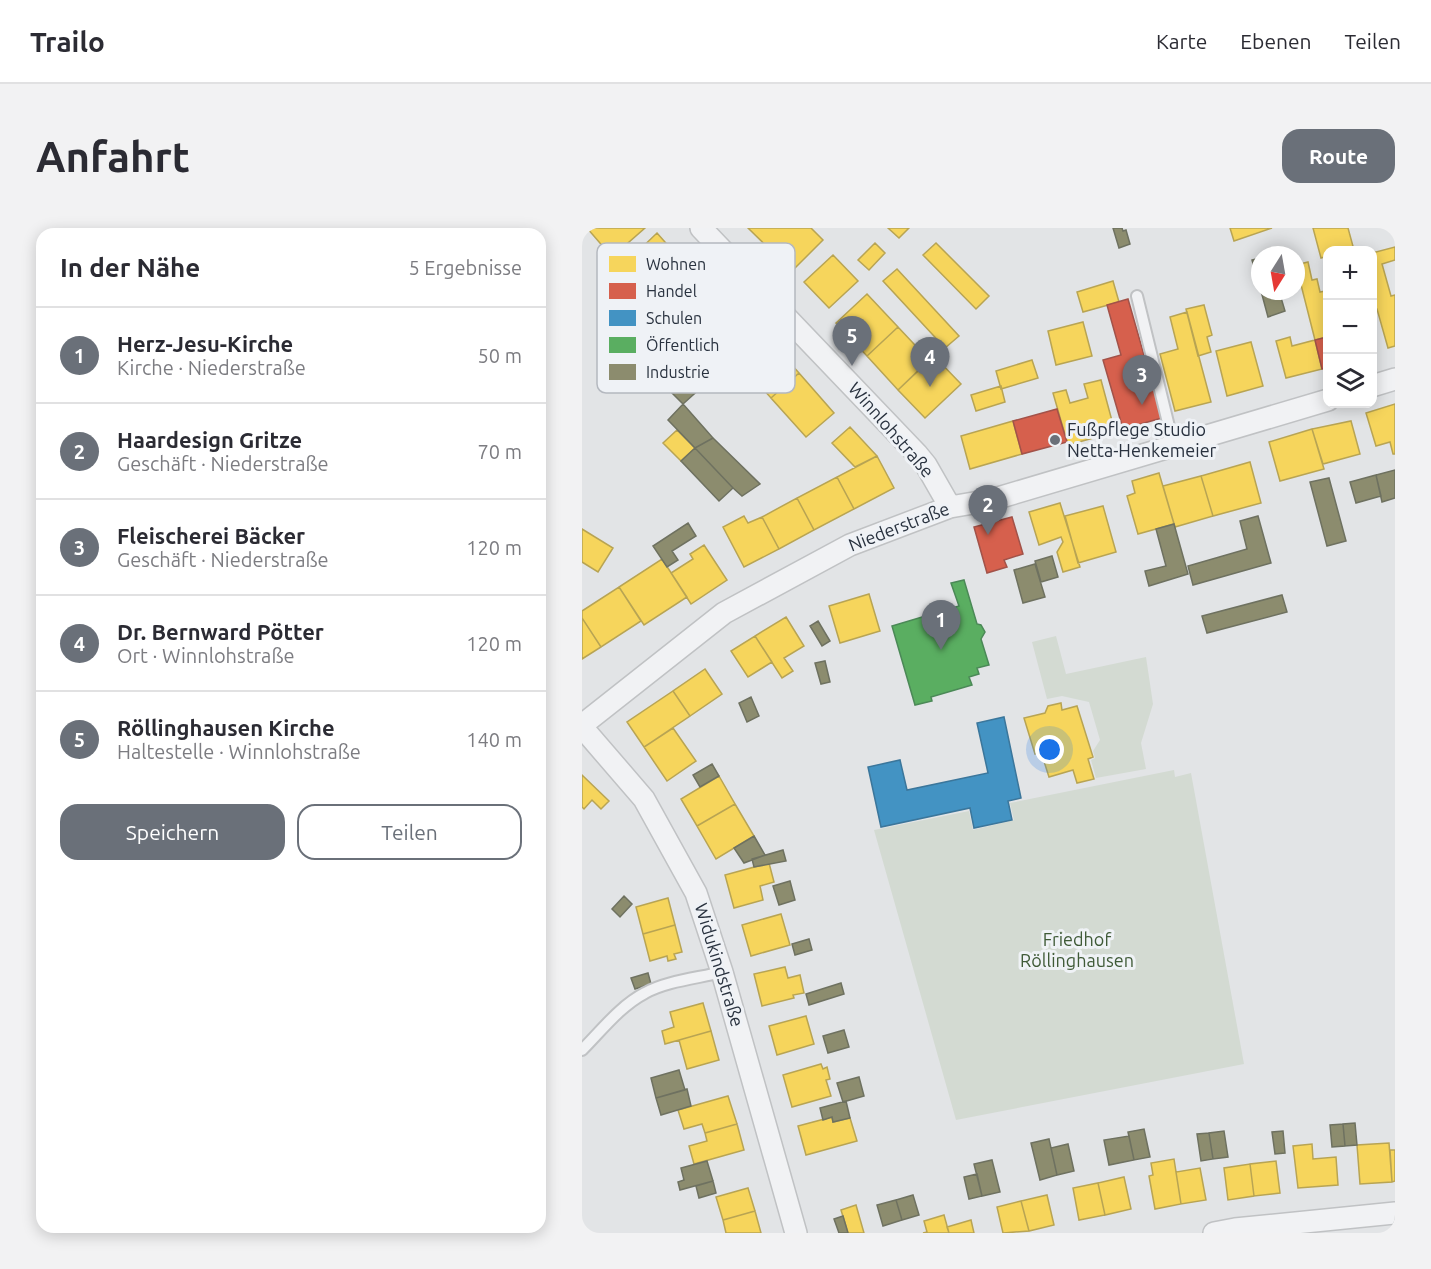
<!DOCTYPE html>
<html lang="de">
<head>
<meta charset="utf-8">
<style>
  :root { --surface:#fff; --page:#f2f2f3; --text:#2b2b33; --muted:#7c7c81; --line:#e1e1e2; --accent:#6a7079 }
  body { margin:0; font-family:Ubuntu,sans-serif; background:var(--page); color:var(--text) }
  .controls { position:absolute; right:18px; top:18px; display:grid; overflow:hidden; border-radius:12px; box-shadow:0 3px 15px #0003 }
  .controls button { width:54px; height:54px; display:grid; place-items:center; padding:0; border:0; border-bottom:2px solid var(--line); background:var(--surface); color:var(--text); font:30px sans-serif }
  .compass { position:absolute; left:669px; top:18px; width:54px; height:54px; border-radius:50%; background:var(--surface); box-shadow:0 3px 15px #0003; rotate:191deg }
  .you { position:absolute; left:468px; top:522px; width:21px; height:21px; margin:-15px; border:4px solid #fff; border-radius:50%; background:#1a73e8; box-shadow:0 0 0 9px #1a73e833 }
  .badge { display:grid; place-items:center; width:39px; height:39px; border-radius:50%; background:var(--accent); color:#fff; font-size:20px; font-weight:700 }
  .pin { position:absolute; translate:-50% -50px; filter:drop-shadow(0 2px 3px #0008) }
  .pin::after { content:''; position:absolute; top:32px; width:21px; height:18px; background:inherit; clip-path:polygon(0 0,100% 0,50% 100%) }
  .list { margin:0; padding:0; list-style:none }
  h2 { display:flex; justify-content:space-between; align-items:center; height:78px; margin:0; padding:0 24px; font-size:26px }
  h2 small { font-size:20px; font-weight:400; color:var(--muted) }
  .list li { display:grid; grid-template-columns:39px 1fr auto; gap:18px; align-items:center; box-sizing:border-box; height:96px; padding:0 24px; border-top:2px solid var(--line) }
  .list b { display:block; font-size:22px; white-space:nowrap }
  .list p { margin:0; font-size:20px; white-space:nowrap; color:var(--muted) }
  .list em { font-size:20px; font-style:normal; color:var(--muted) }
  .actions { display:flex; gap:12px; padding:18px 24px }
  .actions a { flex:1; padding:14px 0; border:2px solid var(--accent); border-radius:18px; text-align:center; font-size:21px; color:var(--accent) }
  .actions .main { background:var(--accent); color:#fff }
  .icon { flex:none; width:33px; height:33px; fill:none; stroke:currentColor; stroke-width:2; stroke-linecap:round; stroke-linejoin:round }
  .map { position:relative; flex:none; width:813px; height:1005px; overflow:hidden; border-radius:18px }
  header { display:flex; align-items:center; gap:36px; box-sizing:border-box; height:84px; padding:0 30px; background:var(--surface); border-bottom:2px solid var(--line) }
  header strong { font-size:28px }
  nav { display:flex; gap:33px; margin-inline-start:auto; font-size:21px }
  .intro { display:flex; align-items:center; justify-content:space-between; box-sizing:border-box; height:144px; padding:0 36px }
  h1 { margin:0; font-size:42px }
  .button { padding:15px 27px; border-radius:18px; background:var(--accent); color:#fff; font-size:21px; font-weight:700 }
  main { display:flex; gap:36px; padding:0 36px }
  aside { flex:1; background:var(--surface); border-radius:18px; box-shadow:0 3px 15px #0003 }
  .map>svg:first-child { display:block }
</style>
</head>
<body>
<header>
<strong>Trailo</strong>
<nav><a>Karte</a><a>Ebenen</a><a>Teilen</a></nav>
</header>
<div class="intro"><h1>Anfahrt</h1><a class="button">Route</a></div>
<main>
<aside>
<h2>In der Nähe<small>5 Ergebnisse</small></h2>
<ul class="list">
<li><span class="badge">1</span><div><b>Herz-Jesu-Kirche</b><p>Kirche · Niederstraße</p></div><em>50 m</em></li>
<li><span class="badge">2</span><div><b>Haardesign Gritze</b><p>Geschäft · Niederstraße</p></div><em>70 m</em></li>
<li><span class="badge">3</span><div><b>Fleischerei Bäcker</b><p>Geschäft · Niederstraße</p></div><em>120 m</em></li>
<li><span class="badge">4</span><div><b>Dr. Bernward Pötter</b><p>Ort · Winnlohstraße</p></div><em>120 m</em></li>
<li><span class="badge">5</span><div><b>Röllinghausen Kirche</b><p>Haltestelle · Winnlohstraße</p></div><em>140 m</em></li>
</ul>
<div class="actions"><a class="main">Speichern</a><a>Teilen</a></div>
</aside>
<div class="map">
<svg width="813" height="1005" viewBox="0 0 813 1005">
  <rect width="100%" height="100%" fill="#e2e4e6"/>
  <!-- green -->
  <path fill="#d3dad2" d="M474,408l10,38 80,-17 7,47 -12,39 5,26 -50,9 -5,-18 4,-2 -2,-7 7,-11 -11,-38 -27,-6 -15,3 -15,-57z
    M592,542l1,7 16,-4 53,291 -288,56 -82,-290 95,-19 4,19 41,-10 -4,-17z"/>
  <!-- homes -->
  <path fill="#f6d55c" stroke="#b8a453" stroke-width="1.5" d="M5,0h58l-33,29z
    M166,0h63l12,12 -31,31z
    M306,0h21l-10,10z
    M648,0h42l-38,13z
    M731,0h35l6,22h-26v6l-7,2z
    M75,5l23,26 -23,22 -24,-25z
    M293,15l10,10 -16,17 -11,-10z
    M354,15l53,53 -13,13 -53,-54z
    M813,19v13l-13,4 9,32 4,-1v51l-7,2 -11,-39 -5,1v-57z
    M251,27l25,26 -29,27 -25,-26z
    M726,34l4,18 5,-1 3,13 5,-1 3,9v24l-4,1 3,12 -12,3 -19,-75z
    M315,41l62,67 -14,12 -62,-67z
    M531,53l6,21 -36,10 -6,-20z
    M285,66l31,33 -31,29 -31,-33z
    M622,77l8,30 -5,2 4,15 -13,4 -12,-47z
    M605,84l24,90 -36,9 -15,-57 18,-5 -8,-32z
    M501,94l9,34 -36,9 -8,-34z
    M316,99l31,33 -31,30 -31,-34z
    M182,106l35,39 -28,25 -35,-39z
    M708,109l2,9 23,-6 7,29 -36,9 -10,-37z
    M669,114l12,44 -36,10 -11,-45z
    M352,128l27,28 -36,34 -27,-28z
    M450,132l6,18 -37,11 -5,-18z
    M217,145l35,40 -28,24 -35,-39z
    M519,152l14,52 -47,13 -15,-52 13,-3 4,13 18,-5 -4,-14z
    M419,158l4,16 -29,9 -5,-16z
    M813,176v50h-2l-3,-12 -14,4 -10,-33z
    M431,193l9,33 -52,15 -9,-33z
    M769,193l9,33 -37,10 -11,-35z
    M268,199l27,29 -22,11 -23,-24z
    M730,201l12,40 -44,12 -11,-39z
    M95,202l18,18 -14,13 -18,-18z
    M295,228l17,32 -40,21 -17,-32z
    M668,234l11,41 -48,13 -12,-40z
    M577,245l15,51 -36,10 -11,-38 8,-3 -3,-12z
    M619,248l12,40 -38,11 -12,-41z
    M255,249l17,32 -40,21 -17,-32z
    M215,270l17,32 -35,19 -17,-32z
    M478,275l20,64 -17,5 -6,-20 6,-10 -2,-5 -22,8 -10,-33z
    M521,278l13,46 -38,11 -13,-47z
    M162,288l4,7 14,-6 17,32 -35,18 -21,-40z
    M0,301l31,19 -15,24 -16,-10z
    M122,317l23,35 -36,24 -20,-31 22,-14 -3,-5z
    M80,331l25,38 -43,28 -25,-38z
    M37,359l22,34 -40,26 -19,-29v-7z
    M287,366l11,37 -40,12 -11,-37z
    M204,389l18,29 -20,12 9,13 -11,7 -27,-42z
    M0,390l19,29 -19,12z
    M173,408l17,26 -24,15 -17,-26z
    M123,441l17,25 -32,22 -17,-25z
    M91,463l17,25 -46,31 -17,-25z
    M479,475l1,7 15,-4 16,51 -5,2 6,20 -17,4 -4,-13 -24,7 -8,-25 -6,2 -11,-36 21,-5 3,-7z
    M91,500l23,33 -29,20 -23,-34z
    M0,547l27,26 -8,8 -9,-9 -8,9 -2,-2z
    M137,548l16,28 -38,22 -16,-27z
    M153,576l19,32 -38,23 -19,-33z
    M187,635l5,19 -14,4 3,14 -29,8 -9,-33z
    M86,670l7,27 -32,9 -7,-27z
    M199,686l9,31 -39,11 -9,-31z
    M93,697l7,27 -8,2 2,5 -8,2 -1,-5 -17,5 -7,-27z
    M203,739l3,11 12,-3 4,18 -11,2 1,3 -32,8 -8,-32z
    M121,775l8,28 -46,13 -3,-13 12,-4 -4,-15z
    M224,788l8,28 -37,11 -8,-29z
    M129,803l8,29 -32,9 -8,-29z
    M239,836l2,5 4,-2 3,12 -4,1 5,16 -39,11 -9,-32z
    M146,868l9,28 -32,9 -3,-9 -18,5 -6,-19z
    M250,889l1,5 17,-4 7,23 -51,14 -8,-29z
    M155,896l7,26 -50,14 -5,-18 18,-5 -2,-8z
    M807,915l3,39 -32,2 -3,-39z
    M730,916l1,15 23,-2 2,28 -40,3 -5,-42z
    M808,922h5v31l-3,1z
    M592,931l7,45 -26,5 -6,-33 4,-1 -2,-12z
    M694,933l4,32 -26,3 -4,-32z
    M668,936l4,32 -26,4 -4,-32z
    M618,940l6,32 -25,4 -5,-32z
    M542,949l7,32 -26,6 -7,-32z
    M516,955l7,32 -26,5 -6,-32z
    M166,960l7,23 -32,9 -7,-23z
    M465,967l7,30 -25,6 -8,-30z
    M439,973l8,30 -26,2 -6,-26z
    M274,977l8,28h-16l-7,-23z
    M173,983l6,22h-35l-3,-13z
    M362,987l5,18h-26l4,-1 -3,-11z
    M389,992l3,13h-25l-2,-6z"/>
  <!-- shops -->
  <path fill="#d6604d" stroke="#a25249" stroke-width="1.5" d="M546,71l34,119 -39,11 -20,-69 18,-5 -14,-50z
    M746,96v44l-6,1 -7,-29 12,-3 -3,-12z
    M475,181l10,33 -45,12 -9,-33z
    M430,289l11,37 -19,6 3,7 -20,6 -13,-46z"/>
  <!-- schools -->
  <path fill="#4393c3" stroke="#3b769b" stroke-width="1.5" d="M422,489l17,81 -13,3 4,19 -38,8 -4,-20 -89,19 -13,-60 32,-7 7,30 81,-17 -11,-50z"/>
  <!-- public -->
  <path fill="#5aae61" stroke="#4b8957" stroke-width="1.5" d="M382,352l13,44 4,1 4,7 -4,7 8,26 -12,3 2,6 -10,3 3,8 -41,12 1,4 -17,4 -23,-79 67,-20 -8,-23z"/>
  <!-- industry -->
  <path fill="#8c8c6e" stroke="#6e7160" stroke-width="1.5" d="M531,0h9l1,3 3,-1 4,14 -11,4z
    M678,30v31l-8,-29z
    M679,63h18l6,20 -17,6z
    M107,144l14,14 -20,18 -13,-13z
    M101,176l30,34 -18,10 -27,-28z
    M131,210l47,46 -18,12 -9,-8 -38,-40z
    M113,220l38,40 -14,13 -38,-40z
    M813,242v28l-13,4 -6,-27z
    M794,247l5,21 -25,7 -6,-21z
    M747,250l17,63 -19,5 -17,-64z
    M676,288l13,47 -78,22 -5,-19 59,-17 -7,-28z
    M106,295l8,13 -24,15 6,9 -11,7 -14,-21z
    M592,296l14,50 -39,12 -4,-15 21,-5 -10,-37z
    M470,328l6,21 -17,5 -6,-21z
    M453,336l10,33 -22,6 -9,-33z
    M700,367l5,17 -80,21 -5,-17z
    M236,393l12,20 -8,5 -12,-20z
    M243,433l5,21 -9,2 -6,-21z
    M169,469l8,19 -12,6 -8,-19z
    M130,536l7,12 -19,11 -7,-12z
    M172,608l11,19 -21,8 -10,-15z
    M201,622l3,11 -32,6 -2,-8z
    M208,653l5,19 -16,5 -6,-19z
    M42,668l8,8 -12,13 -8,-8z
    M227,711l3,11 -17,5 -3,-11z
    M66,745l3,11 -16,5 -4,-11z
    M259,755l3,11 -35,11 -3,-11z
    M262,802l5,17 -21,6 -5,-17z
    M97,842l6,20 -29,8 -5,-20z
    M277,849l5,19 -21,6 -6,-19z
    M105,861l4,17 -30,9 -5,-17z
    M264,873l4,17 -17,4 -1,-5 -9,3 -3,-12z
    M773,895l2,22 -12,1 -2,-22z
    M761,896l2,22 -13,1 -2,-22z
    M562,901l6,28 -16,3 -6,-28z
    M642,903l4,26 -15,2 -4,-26z
    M701,903l2,22 -10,1 -3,-22z
    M627,905l4,26 -12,2 -4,-27z
    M547,908l5,24 -25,5 -5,-25z
    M467,911l8,36 -17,5 -9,-37z
    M486,916l6,27 -17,4 -6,-27z
    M410,932l8,32 -18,4 -8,-32z
    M125,933l6,20 -33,9 -2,-8 6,-2 -3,-12z
    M395,946l5,22 -13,3 -5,-22z
    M131,953l3,12 -17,5 -3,-12z
    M331,967l6,20 -17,5 -6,-20z
    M314,972l6,20 -19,6 -6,-21z
    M261,988l5,17h-9l-5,-14z"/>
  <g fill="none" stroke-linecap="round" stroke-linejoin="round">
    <!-- service casing -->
    <g stroke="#c0c2c4" stroke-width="14">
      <path id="service" d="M555,68l37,151
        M0,822c19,-19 38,-44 63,-57 21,-12 54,-15 77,-21"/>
    </g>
    <!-- minor casing -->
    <g stroke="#c0c2c4" stroke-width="24">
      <path id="minor" d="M119,0l216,226 9,11 24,42
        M790,158l23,-7
        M0,497l142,-112 126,-68 100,-38 41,-7 337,-100
        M0,499l62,72 52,94 26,79 74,261
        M632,1005l21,-4 160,-16"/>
    </g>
    <!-- service -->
    <use href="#service" stroke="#f1f2f4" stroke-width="10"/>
    <!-- minor -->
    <use href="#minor" stroke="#f1f2f4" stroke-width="21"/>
  </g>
  <!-- markers -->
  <circle fill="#6a7079" stroke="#eff2f6" stroke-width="2" cx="473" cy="212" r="6"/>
  <g text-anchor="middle" stroke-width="6" stroke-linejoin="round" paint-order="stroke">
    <!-- street labels -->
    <g font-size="18" fill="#29323f" stroke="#eff2f6">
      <text transform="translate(309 202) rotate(49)" y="6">Winnlohstraße</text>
      <text transform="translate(317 299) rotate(-21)" y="6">Niederstraße</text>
      <text transform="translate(137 737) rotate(73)" y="6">Widukindstraße</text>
    </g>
    <!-- poi labels -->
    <g font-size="18" fill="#29323f" stroke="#eff2f6" text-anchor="start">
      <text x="485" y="208">Fußpflege Studio<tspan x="485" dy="21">Netta-Henkemeier</tspan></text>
    </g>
    <!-- park labels -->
    <g font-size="18" fill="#3f5a37" stroke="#eff2f6">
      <text x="495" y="718">Friedhof<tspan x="495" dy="21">Röllinghausen</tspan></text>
    </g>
  </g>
  <!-- legend -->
  <rect x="15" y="15" width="198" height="150" rx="9" fill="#eff2f6" stroke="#b4b8bf" stroke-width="1.5"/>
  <rect x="27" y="28" width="27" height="16" fill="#f6d55c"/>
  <rect x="27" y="55" width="27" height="16" fill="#d6604d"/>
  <rect x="27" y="82" width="27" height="16" fill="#4393c3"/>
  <rect x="27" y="109" width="27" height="16" fill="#5aae61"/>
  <rect x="27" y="136" width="27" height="16" fill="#8c8c6e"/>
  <g font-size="16" fill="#29323f">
    <text x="64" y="42">Wohnen</text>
    <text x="64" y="69">Handel</text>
    <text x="64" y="96">Schulen</text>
    <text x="64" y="123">Öffentlich</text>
    <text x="64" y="150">Industrie</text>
  </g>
</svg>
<div class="controls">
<button>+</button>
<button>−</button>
<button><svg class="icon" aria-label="layers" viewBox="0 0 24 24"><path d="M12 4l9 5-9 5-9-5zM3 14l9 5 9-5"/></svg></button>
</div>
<svg class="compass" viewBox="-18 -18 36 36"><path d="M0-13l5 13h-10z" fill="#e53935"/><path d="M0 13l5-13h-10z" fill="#7c7c81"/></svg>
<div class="you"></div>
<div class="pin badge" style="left:359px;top:422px">1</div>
<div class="pin badge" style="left:406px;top:307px">2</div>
<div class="pin badge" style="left:560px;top:177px">3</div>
<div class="pin badge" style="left:348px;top:159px">4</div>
<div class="pin badge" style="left:270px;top:138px">5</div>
</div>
</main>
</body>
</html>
